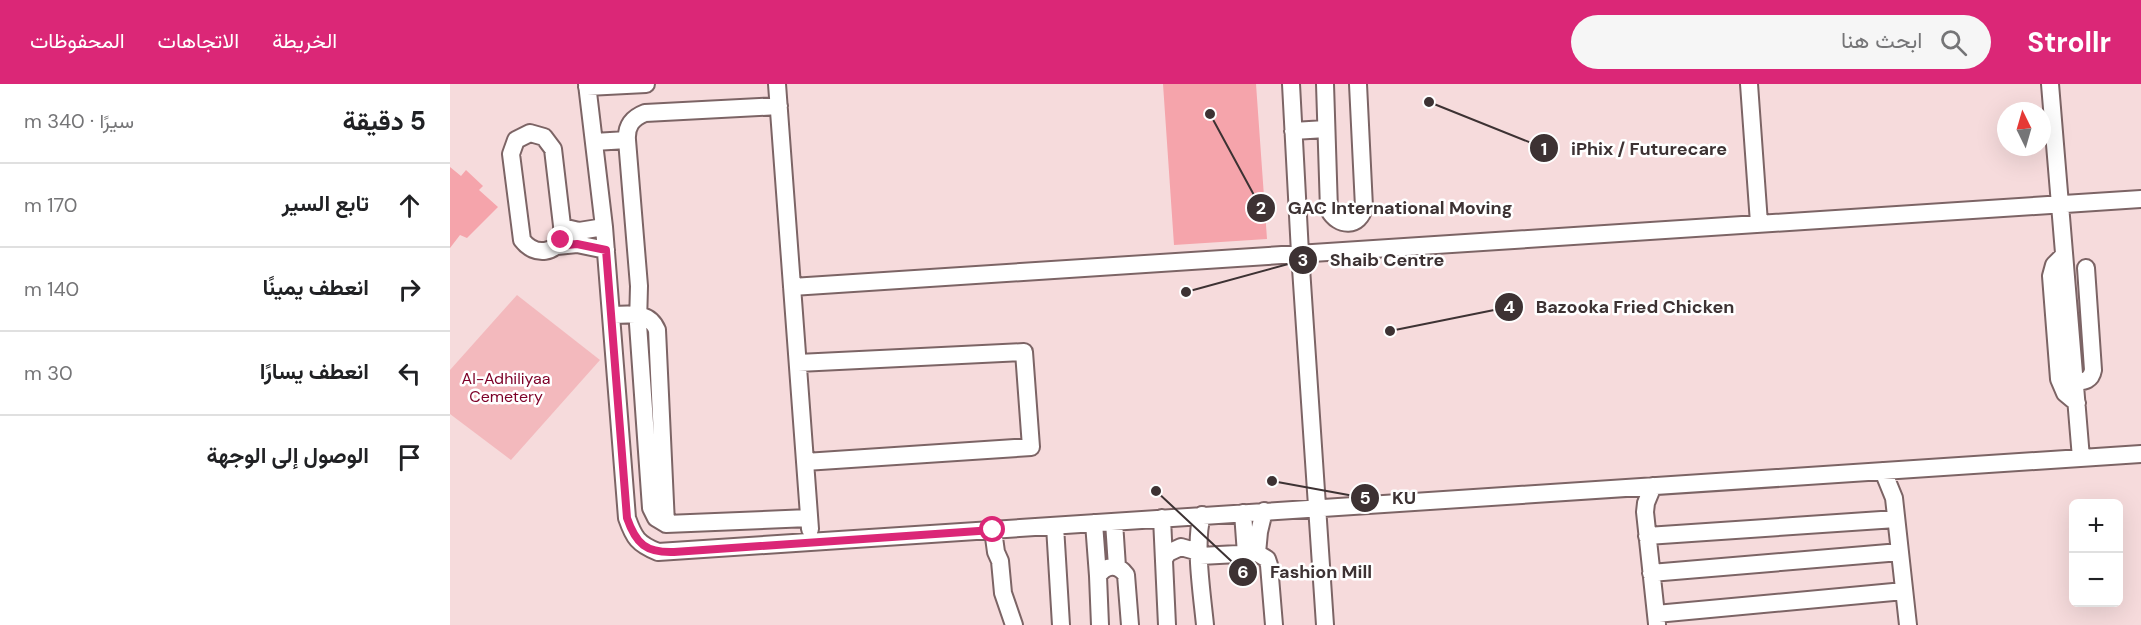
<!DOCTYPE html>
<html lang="ar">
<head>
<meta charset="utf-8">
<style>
  :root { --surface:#fff; --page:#f6f6f6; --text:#202124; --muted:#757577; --line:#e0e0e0; --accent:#db2777 }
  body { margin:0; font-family:"DM Sans",Vazirmatn,sans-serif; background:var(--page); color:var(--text); direction:rtl }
  .controls { position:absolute; right:18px; bottom:18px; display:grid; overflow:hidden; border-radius:9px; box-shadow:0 6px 24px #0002 }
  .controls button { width:54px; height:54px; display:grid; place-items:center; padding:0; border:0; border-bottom:2px solid var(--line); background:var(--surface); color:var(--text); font:30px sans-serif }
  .compass { position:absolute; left:1547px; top:18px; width:54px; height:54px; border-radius:50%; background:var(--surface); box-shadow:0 6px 24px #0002; rotate:355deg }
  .stop { position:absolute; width:18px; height:18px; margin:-14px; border:4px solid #db2777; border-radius:50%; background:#fff }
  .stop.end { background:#db2777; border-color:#fff; box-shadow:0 2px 6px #0008 }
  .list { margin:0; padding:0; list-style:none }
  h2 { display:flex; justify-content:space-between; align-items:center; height:78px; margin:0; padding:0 24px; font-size:26px }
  h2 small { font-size:20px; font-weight:400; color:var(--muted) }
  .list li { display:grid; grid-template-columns:39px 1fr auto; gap:18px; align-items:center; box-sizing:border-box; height:84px; padding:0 24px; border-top:2px solid var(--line) }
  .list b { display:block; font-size:22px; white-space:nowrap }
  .list em { font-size:20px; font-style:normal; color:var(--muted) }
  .icon { flex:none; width:33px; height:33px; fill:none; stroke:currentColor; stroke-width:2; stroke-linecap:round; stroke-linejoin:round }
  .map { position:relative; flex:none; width:1691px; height:541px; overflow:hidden; direction:ltr }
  header { display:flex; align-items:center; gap:36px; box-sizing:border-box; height:84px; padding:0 30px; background:var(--accent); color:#fff }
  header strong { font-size:28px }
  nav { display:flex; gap:33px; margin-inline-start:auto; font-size:21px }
  .search { width:420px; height:54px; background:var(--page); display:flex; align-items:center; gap:15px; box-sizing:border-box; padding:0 21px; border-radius:33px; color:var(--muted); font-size:22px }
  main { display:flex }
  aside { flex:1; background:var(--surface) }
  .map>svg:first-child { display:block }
</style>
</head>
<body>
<header>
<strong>Strollr</strong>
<div class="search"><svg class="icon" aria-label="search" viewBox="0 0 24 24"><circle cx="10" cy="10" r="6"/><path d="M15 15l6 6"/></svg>ابحث هنا</div>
<nav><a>الخريطة</a><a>الاتجاهات</a><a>المحفوظات</a></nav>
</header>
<main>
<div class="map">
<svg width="1691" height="541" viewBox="0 0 1691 541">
  <rect width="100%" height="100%" fill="#f6dbdc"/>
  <!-- green -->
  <path fill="#f3b9bd" d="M67,211l83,65 -89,100 -61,-46v-44z"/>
  <!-- building -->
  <path fill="#f5a4ab" d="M713,0h93l11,155 -93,6z
    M0,83l11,9 5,-6 17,16 -4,4 19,17 -31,31 -7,-3 -10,13z"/>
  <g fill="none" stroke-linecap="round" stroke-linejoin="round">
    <!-- minor casing -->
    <g stroke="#7c6465" stroke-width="20">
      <path id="minor" d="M137,0l17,143 23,291c7,20 11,26 31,34l1483,-98
        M327,0l33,445
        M841,0l9,169 25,372
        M875,0l4,126c9,17 31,18 35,-3l-6,-123
        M1299,0l10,139
        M1600,0l31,374
        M137,3l59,-3
        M329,22l-134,7c-13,5 -19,13 -18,27l12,146 -1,38 13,184 5,10 10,6 143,-6
        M843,47l33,-2
        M80,49l14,4 9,12 10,85c-6,20 -28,23 -41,6l-11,-86 5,-14z
        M144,58l33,-2
        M112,143l17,4 25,-4
        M107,162l20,-2 29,6
        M1614,171l-10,10 -3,11 8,103 6,14 12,10
        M342,203l1349,-88
        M161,231c18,0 38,-5 46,15l9,194
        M348,279l226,-11 7,95 -226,15
        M1625,298c9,-1 16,-1 18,-12l-7,-102
        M1433,387l11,27 14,127
        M1203,402l-7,17 -1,9 12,112
        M793,429l3,41
        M752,431c-8,29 0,79 3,110
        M712,434l5,107
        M664,438l3,45
        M644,439l4,53
        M605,442l6,99
        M543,446l3,22 4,9 3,32 11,32
        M1197,452l249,-17
        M807,469l2,-21 5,-21
        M714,475l4,-6 13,-6 14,4 5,5 57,-3 10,6 2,6 5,60
        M1201,489l249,-21
        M1206,530l248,-23
        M650,541l-2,-49c8,-12 20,-12 28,-1l4,50"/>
    </g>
    <!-- minor -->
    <use href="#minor" stroke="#fff" stroke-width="16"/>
  </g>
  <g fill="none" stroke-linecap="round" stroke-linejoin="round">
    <!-- route -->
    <path stroke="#db2777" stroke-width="8" d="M111,156l-4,6 20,-2 29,6 21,268c9,26 19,35 47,34l319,-22"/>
  </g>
  <g text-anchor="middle" stroke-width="5" stroke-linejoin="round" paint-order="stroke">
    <!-- park labels -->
    <g font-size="16" fill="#7d0028" stroke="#fff">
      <text x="56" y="300">Al-Adhiliyaa<tspan x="56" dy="18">Cemetery</tspan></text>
    </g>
  </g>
  <!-- callouts -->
  <path fill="none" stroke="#3d3233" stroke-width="2" d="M979 18L1094 64M760 30L811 124M736 208L853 176M940 247L1059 223M822 397L915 414M706 407L793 488"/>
  <g fill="#3d3233" stroke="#fff" stroke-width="2">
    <circle cx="979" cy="18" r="6"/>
    <circle cx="760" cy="30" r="6"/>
    <circle cx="736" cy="208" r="6"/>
    <circle cx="940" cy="247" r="6"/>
    <circle cx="822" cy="397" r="6"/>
    <circle cx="706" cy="407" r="6"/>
    <circle cx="1094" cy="64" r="15"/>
    <circle cx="811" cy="124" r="15"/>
    <circle cx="853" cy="176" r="15"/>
    <circle cx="1059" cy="223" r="15"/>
    <circle cx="915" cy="414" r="15"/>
    <circle cx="793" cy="488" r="15"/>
  </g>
  <g font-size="18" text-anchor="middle" font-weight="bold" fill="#fff">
    <text x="1094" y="71">1</text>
    <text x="811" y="130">2</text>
    <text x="853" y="182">3</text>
    <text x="1059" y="229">4</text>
    <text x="915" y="420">5</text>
    <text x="793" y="494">6</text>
  </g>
  <g font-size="18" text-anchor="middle" font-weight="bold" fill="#3d3233" stroke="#fff" stroke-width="5" stroke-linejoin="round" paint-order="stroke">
    <text x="1199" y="71">iPhix / Futurecare</text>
    <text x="950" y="130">GAC International Moving</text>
    <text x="937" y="182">Shaib Centre</text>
    <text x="1185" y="229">Bazooka Fried Chicken</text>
    <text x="954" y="420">KU</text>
    <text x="871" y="494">Fashion Mill</text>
  </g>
</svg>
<div class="controls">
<button>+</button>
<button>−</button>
</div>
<svg class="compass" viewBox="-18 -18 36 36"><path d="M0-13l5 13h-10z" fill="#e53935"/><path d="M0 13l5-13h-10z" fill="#757577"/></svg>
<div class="stop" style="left:543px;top:446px"></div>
<div class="stop end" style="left:111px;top:156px"></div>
</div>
<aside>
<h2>5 دقيقة<small>سيرًا · 340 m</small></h2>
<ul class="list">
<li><svg class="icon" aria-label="ahead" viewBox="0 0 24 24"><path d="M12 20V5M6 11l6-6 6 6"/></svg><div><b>تابع السير</b></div><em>170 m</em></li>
<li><svg class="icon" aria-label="right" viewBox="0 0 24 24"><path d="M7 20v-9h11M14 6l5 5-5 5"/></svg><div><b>انعطف يمينًا</b></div><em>140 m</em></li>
<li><svg class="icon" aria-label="left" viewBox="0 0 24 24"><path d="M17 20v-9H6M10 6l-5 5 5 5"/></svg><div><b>انعطف يسارًا</b></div><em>30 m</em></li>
<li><svg class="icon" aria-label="arrive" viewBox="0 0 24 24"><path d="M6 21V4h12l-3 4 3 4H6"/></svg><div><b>الوصول إلى الوجهة</b></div></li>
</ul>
</aside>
</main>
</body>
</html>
